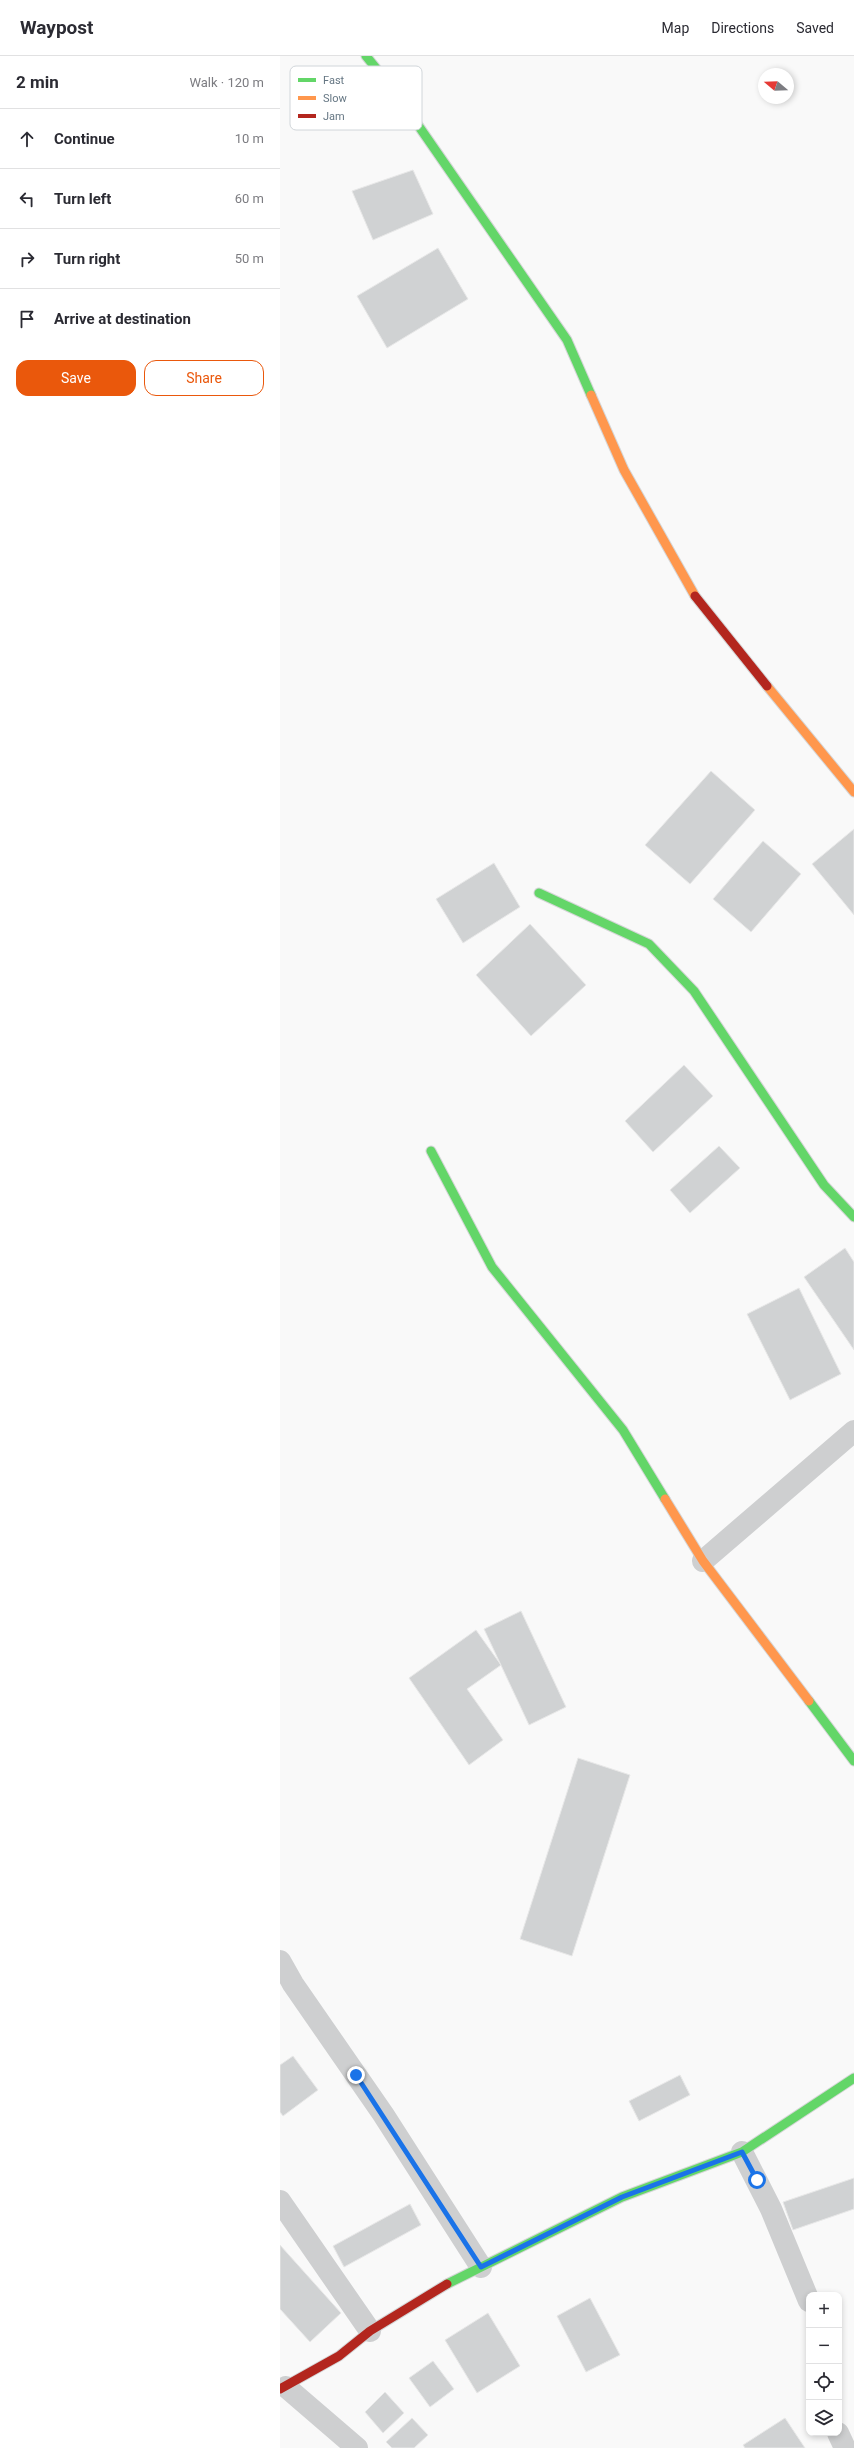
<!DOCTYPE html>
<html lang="en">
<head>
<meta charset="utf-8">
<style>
  :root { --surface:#fff; --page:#f2f2f3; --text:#2b2b33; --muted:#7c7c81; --line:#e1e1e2; --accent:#ea580c }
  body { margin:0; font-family:Roboto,sans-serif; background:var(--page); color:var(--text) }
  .controls { position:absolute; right:12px; bottom:12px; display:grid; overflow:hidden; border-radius:8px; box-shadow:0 2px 6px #0003 }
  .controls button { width:36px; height:36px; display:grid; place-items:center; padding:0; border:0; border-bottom:1px solid var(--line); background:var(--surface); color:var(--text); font:20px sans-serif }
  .compass { position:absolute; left:478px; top:12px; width:36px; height:36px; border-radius:50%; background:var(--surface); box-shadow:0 2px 6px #0003; rotate:289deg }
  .stop { position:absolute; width:12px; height:12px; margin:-9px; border:3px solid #1a73e8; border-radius:50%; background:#fff }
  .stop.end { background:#1a73e8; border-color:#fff; box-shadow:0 1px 4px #0008 }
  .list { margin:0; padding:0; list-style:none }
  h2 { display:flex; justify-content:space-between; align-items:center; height:52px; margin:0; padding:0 16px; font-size:17px }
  h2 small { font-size:13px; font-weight:400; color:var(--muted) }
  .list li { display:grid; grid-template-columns:26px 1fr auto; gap:12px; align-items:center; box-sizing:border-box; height:60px; padding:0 16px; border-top:1px solid var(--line) }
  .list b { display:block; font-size:15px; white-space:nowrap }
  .list em { font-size:13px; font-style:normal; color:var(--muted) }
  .actions { display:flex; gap:8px; padding:12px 16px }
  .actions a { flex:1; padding:9px 0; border:1px solid var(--accent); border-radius:12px; text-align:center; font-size:14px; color:var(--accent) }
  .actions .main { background:var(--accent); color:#fff }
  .icon { flex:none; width:22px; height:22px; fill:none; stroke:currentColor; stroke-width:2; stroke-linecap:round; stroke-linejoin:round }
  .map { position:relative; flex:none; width:574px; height:2392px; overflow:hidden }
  header { display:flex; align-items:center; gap:24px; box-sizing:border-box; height:56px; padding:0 20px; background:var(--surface); border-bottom:1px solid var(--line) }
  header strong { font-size:19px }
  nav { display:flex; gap:22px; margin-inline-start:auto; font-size:14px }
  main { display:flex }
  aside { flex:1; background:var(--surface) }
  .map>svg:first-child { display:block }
</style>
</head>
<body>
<header>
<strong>Waypost</strong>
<nav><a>Map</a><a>Directions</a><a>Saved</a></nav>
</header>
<main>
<aside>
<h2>2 min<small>Walk · 120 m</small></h2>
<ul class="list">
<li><svg class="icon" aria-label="ahead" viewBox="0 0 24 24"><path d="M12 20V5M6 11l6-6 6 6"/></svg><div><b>Continue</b></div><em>10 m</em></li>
<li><svg class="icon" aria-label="left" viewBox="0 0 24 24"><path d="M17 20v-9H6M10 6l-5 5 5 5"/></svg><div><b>Turn left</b></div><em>60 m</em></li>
<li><svg class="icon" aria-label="right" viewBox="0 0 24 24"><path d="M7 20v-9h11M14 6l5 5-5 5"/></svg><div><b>Turn right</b></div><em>50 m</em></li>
<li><svg class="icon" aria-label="arrive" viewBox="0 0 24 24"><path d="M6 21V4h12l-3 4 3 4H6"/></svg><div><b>Arrive at destination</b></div></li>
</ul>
<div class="actions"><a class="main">Save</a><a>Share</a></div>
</aside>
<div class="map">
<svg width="574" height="2392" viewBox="0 0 574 2392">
  <rect width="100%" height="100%" fill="#f9f9f9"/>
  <!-- building -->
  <path fill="#d0d2d3" stroke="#e8e8e8" d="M133,114l20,44 -60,26 -21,-49z
    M158,192l30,51 -81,49 -30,-52z
    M431,715l44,39 -65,74 -45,-39z
    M574,773v86l-42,-51z
    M483,785l38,33 -50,58 -38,-33z
    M214,807l26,44 -57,36 -27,-44z
    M250,868l56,61 -55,51 -55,-61z
    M404,1009l29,31 -60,56 -28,-31z
    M439,1090l21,22 -50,45 -20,-23z
    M565,1192l9,14v88l-50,-73z
    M519,1232l42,86 -51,26 -43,-86z
    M241,1555l45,96 -37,18 -45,-96z
    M196,1574l25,35 -34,24 36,51 -34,25 -60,-87z
    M298,1702l52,17 -58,181 -52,-17z
    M13,2000l25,34 -35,26 -3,-4v-47z
    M400,2019l10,20 -51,26 -10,-20z
    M574,2122v31l-61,21 -10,-28z
    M130,2148l11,21 -77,42 -11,-21z
    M0,2189l61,68 -31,29 -30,-33z
    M310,2242l30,57 -34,17 -29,-56z
    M208,2257l32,53 -43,27 -32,-53z
    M153,2305l21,28 -24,18 -21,-29z
    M105,2336l19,21 -21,20 -18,-21z
    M132,2362l16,17 -14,13h-22l-6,-6z
    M505,2362l20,30h-60l-2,-3z"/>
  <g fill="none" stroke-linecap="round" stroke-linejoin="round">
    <!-- fast casing -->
    <g stroke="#d5d6d7" stroke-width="11">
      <path id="fast" d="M86,0l27,33 174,251 24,55
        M259,837l110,51 45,47 130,194 30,32
        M151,1095l61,116 131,163 42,69
        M529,1645l45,60
        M167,2228l175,-87 120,-45 112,-74"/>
    </g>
    <!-- slow casing -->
    <g stroke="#d5d6d7" stroke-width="11">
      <path id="slow" d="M311,339l33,75 71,126
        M487,630l87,106
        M385,1443l38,62 106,140"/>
    </g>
    <!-- jam casing -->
    <g stroke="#d5d6d7" stroke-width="11">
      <path id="jam" d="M415,540l72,90
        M0,2333l59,-33 31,-25 77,-47"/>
    </g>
    <!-- street -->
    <path stroke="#cecfd0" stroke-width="22" d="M423,1505l151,-130
      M0,1905l13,23 90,130 98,153
      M462,2096l29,57 38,92
      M0,2145l90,130
      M6,2331l71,61
      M558,2377l7,15"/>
    <!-- fast -->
    <use href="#fast" stroke="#63d668" stroke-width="9"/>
    <!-- slow -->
    <use href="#slow" stroke="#ff974d" stroke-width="9"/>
    <!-- jam -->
    <use href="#jam" stroke="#b3261e" stroke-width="9"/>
  </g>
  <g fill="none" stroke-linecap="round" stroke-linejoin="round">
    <!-- route -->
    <path stroke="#1a73e8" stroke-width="5" d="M76,2019l125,192 141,-70 120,-45 15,28"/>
  </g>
  <!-- legend -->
  <rect x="10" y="10" width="132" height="64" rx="6" fill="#fff" stroke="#d1d6da" stroke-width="1"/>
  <rect x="18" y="22" width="18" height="4" fill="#63d668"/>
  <rect x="18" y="40" width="18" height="4" fill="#ff974d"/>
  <rect x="18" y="58" width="18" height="4" fill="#b3261e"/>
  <g font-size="11" fill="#657683">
    <text x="43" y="28">Fast</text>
    <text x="43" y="46">Slow</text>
    <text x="43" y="64">Jam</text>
  </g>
</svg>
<div class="controls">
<button>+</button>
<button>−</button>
<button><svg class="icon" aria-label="locate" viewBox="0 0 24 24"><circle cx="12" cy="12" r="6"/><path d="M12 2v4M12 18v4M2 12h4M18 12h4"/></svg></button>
<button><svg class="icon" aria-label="layers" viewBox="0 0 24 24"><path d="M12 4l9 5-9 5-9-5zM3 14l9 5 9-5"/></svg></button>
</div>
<svg class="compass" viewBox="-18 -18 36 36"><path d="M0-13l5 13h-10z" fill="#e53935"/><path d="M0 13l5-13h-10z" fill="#7c7c81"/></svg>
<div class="stop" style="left:477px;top:2124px"></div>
<div class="stop end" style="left:76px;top:2019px"></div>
</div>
</main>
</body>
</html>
